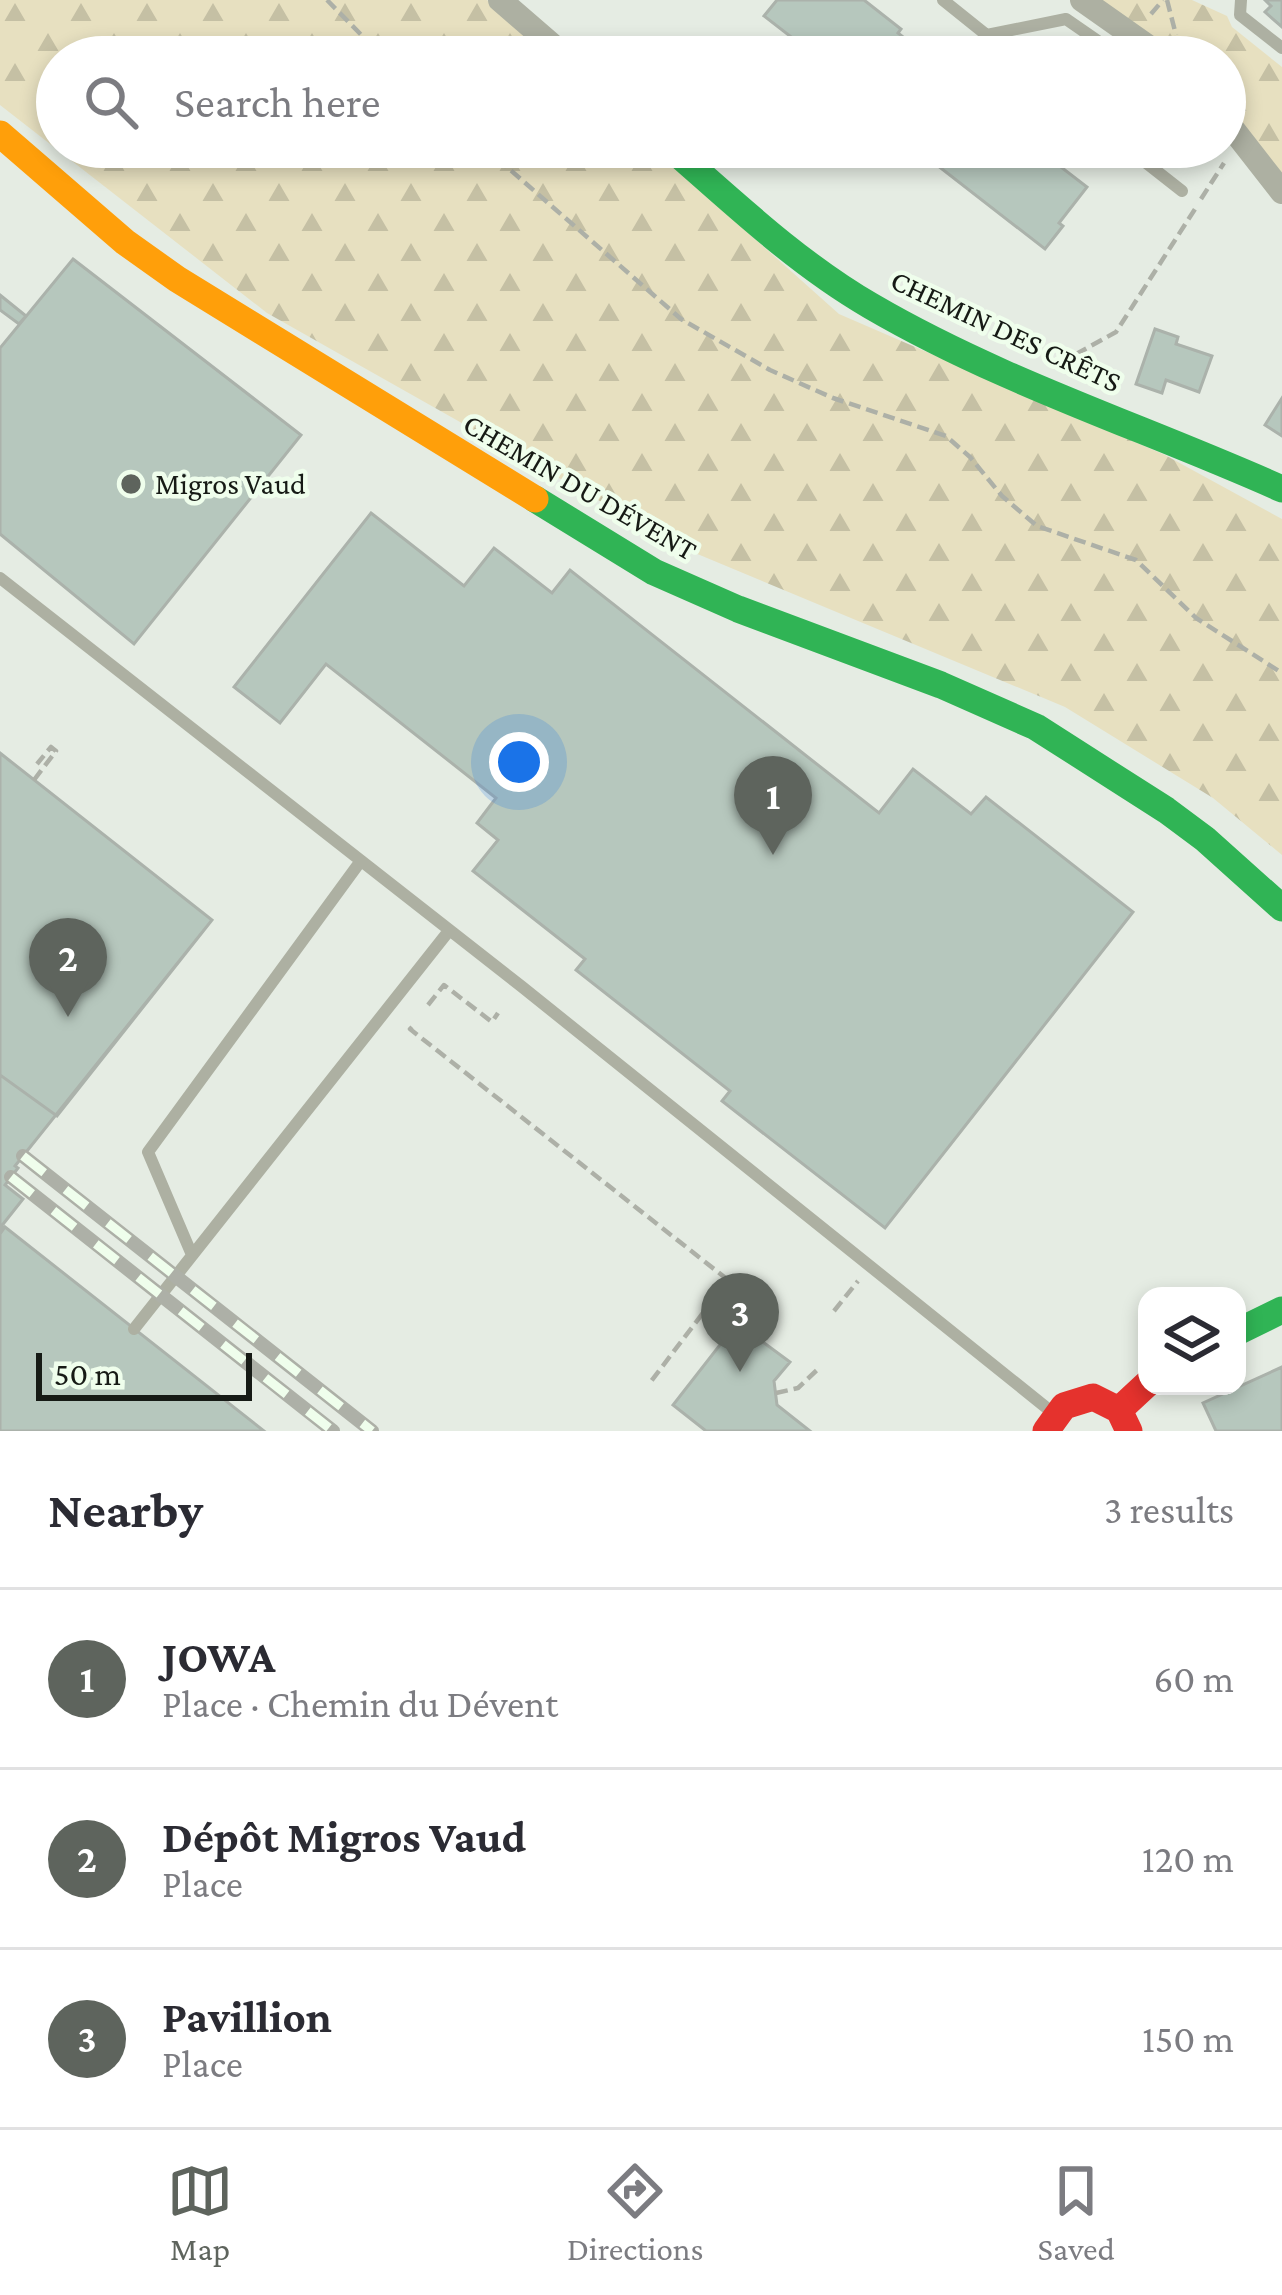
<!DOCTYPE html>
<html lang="en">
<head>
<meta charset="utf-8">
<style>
  :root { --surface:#fff; --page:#f7f7f7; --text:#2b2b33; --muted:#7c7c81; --line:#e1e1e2; --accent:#5e645d }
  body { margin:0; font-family:"Crimson Pro",serif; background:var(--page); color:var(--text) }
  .controls { position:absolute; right:36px; bottom:36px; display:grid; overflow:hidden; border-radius:24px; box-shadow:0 6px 18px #0003 }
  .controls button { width:108px; height:108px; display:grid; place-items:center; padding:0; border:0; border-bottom:3px solid var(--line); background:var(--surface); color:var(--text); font:60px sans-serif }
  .scale { position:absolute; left:36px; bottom:30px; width:216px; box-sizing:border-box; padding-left:12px; border:6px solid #161a15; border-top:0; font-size:33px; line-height:42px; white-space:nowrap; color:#161a15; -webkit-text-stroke:9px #effeec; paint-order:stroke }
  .you { position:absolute; left:519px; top:762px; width:42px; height:42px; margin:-30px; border:9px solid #fff; border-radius:50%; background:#1a73e8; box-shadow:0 0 0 18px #1a73e833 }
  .badge { display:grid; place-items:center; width:78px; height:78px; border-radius:50%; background:var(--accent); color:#fff; font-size:39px; font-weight:700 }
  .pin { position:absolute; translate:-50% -99px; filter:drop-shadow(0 3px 6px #0008) }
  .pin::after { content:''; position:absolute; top:63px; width:42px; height:36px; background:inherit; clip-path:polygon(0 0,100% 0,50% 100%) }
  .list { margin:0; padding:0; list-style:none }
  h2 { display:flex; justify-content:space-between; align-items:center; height:156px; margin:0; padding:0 48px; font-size:51px }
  h2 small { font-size:39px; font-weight:400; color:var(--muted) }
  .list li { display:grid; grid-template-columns:78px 1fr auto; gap:36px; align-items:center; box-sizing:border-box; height:180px; padding:0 48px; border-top:3px solid var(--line) }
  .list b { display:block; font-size:45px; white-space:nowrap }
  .list p { margin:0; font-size:39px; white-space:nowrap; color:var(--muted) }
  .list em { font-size:39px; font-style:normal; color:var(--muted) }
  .icon { flex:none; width:66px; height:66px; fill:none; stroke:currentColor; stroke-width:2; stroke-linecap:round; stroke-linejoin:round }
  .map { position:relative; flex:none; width:1282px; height:1431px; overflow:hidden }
  .search { position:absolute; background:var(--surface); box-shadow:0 6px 18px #0003; left:36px; right:36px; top:36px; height:132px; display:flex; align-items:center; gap:30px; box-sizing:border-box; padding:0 42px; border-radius:66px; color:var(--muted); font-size:45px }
  .sheet { height:696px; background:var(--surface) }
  nav { display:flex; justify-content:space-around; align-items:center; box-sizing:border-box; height:168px; border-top:3px solid var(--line); background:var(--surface); font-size:33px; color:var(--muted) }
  nav a { display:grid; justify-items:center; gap:6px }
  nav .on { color:var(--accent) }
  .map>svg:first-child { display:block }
</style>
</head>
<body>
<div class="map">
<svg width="1282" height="1431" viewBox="0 0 1282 1431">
  <defs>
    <pattern id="forest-firs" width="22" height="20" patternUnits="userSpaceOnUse" patternTransform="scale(3)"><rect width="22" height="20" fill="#e7e0c0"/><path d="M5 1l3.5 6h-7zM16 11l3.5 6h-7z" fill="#c5c0a4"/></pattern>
  </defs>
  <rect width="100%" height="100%" fill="#e5ece3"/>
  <!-- forest -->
  <path fill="url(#forest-firs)" d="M0,0h487l64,57h-494v90h595l187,167 326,141 117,64v336l-69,-57 -148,-91 -382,-159 -416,-235 -267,-208z
    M1072,0h120l35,16 5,11 50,40v125l-57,-72v-63h-80z"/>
  <!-- building -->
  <path fill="#b6c7bd" stroke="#abb2ab" stroke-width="3" d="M777,0h87l37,29 -3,4 30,24h-111l-53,-41z
    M1265,0h17v27l-17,-15 6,-6z
    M923,147h112l52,40 -28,36 4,3 -18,23 -112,-87 4,-5z
    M73,259l228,176 -167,209 -134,-110v-186z
    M0,295l26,21 -7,8 -19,-14z
    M1155,329l23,8 -2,7 36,12 -13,36 -33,-12 -4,13 -26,-9z
    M1282,398v38l-17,-11z
    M371,513l93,73 30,-38 58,45 18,-23 309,243 34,-44 58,45 15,-17 147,115 -248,316 -163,-127 8,-10 -154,-121 9,-11 -112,-88 25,-31 -21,-17 19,-25 -170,-134 -46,59 -46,-36z
    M0,753l212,167 -197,246 3,2 -13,17 18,14 -23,29z
    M0,753l212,167 -155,196 -57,-41z
    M5,1227l259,204h-264v-202z
    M5,1227l259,204h-264v-197z
    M737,1323l53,39 -16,19 3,24 33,26h-104l-33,-26z
    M1282,1367v64h-66l-13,-28z"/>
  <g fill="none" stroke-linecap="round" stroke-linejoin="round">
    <!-- path -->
    <path stroke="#adb0a7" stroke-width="4.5" stroke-dasharray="12 6" stroke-linecap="butt" d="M327,0l56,57
      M1167,0l9,35
      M1151,14l12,-14
      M484,147l197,172 89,51 63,28 113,38 24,21 32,39 35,30 99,34 60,58 86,55
      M1201,199l23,-36
      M1060,363l56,-31 79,-123
      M34,780l22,-29 -5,-4 -14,17
      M428,1005l16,-20 48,37 6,-9
      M412,1027l-2,2 318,251 -79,104
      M834,1311l24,-30
      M776,1393l22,-5 19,-18"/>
    <!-- lane -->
    <path stroke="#adb0a2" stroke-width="12" d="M943,0l71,57
      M1241,0l-1,15 42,33
      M987,35l79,-16 55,38
      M1126,147l56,44
      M0,578l521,408 532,427
      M192,1255l-44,-103 212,-290
      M134,1329l314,-397"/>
    <!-- street -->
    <path stroke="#adb0a2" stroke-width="24" d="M500,0l66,57
      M1082,0l81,57
      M1225,119l57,73"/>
    <!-- fast -->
    <path stroke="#30b455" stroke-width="27" d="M670,147c64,56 127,116 201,159 130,76 275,122 411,183
      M535,499l119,73 84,37 203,76 95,42 130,83 39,29 77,69
      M1237,1332l45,-22"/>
    <!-- slow -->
    <path stroke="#ff9f0a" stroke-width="27" d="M0,134l125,108 52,37 358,220"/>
    <!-- jam -->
    <path stroke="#e5322d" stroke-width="27" d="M1119,1410l28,-26
      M1046,1431l18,-25 29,-9 26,13 10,21"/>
    <!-- rail casing -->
    <g stroke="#adb0a7" stroke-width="14">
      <path id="rail" d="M23,1156l349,275
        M11,1177l322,254"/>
    </g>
    <!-- rail -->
    <use href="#rail" stroke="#effeec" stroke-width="9" stroke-dasharray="27" stroke-linecap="butt"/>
  </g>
  <!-- markers -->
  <circle fill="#5e645d" stroke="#effeec" stroke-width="4.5" cx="131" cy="484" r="12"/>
  <g text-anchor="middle" stroke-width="9" stroke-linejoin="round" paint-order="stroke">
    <!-- street labels -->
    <g font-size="30" fill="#161a15" stroke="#effeec">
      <text transform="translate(1006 331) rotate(25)" y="10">CHEMIN DES CRÊTS</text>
      <text transform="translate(580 487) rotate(30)" y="10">CHEMIN DU DÉVENT</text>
    </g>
    <!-- poi labels -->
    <g font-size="30" fill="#161a15" stroke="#effeec" text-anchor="start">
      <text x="155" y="494">Migros Vaud</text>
    </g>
  </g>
</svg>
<div class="controls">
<button><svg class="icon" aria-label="layers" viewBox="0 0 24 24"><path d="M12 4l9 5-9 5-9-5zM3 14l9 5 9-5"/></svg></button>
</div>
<div class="scale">50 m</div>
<div class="you"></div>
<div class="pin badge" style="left:773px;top:855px">1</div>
<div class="pin badge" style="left:68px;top:1017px">2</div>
<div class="pin badge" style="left:740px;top:1372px">3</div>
<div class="search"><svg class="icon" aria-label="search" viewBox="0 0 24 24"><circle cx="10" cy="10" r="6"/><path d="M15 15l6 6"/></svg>Search here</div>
</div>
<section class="sheet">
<h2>Nearby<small>3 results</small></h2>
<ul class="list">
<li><span class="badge">1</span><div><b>JOWA</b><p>Place · Chemin du Dévent</p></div><em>60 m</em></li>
<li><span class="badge">2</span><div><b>Dépôt Migros Vaud</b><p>Place</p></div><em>120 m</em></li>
<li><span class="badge">3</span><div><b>Pavillion</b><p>Place</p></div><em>150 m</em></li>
</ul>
</section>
<nav>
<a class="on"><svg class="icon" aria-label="map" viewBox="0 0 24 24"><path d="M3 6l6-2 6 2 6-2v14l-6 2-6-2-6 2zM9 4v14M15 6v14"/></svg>Map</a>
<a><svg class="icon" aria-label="directions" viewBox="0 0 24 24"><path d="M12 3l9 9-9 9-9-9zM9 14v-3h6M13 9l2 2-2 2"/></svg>Directions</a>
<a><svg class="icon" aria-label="saved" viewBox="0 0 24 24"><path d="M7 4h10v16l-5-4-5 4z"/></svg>Saved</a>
</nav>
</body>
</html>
